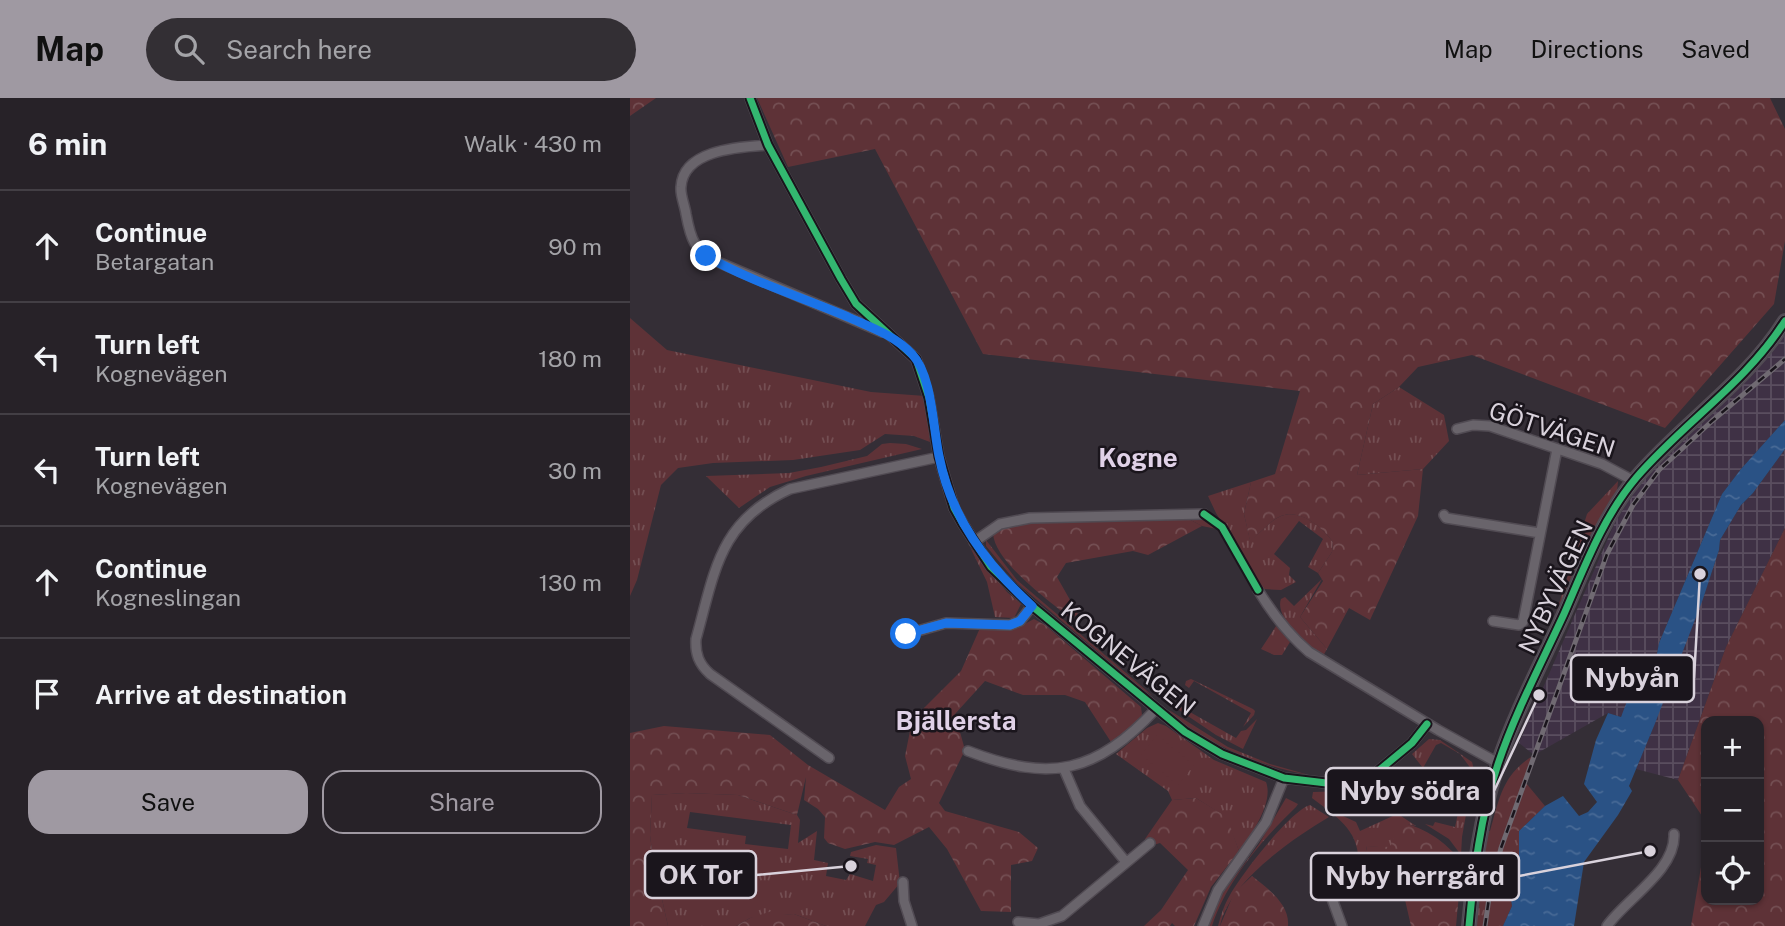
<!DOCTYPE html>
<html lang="en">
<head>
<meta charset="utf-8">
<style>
  :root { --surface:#272228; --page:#332f34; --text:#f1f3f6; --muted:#a4a4a8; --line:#433f45; --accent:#9f99a2 }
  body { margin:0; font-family:"Public Sans",sans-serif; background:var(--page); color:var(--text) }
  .controls { position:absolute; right:21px; bottom:21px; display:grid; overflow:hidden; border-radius:14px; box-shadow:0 2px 5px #0004 }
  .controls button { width:63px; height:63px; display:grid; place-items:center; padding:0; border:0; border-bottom:2px solid var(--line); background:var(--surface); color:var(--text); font:35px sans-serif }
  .stop { position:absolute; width:21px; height:21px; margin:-16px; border:5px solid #1a73e8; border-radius:50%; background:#fff }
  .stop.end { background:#1a73e8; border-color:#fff; box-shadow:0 2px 7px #0008 }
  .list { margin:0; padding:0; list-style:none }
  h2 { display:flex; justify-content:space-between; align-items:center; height:91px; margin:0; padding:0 28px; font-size:30px }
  h2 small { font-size:23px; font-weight:400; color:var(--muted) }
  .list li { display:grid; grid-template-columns:46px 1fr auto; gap:21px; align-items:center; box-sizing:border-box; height:112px; padding:0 28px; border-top:2px solid var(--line) }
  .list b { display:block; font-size:26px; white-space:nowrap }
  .list p { margin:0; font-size:23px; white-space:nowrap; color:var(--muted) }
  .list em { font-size:23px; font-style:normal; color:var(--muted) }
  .actions { display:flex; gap:14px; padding:21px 28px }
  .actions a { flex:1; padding:16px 0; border:2px solid var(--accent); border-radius:21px; text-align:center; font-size:24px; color:var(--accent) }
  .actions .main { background:var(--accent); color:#111 }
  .icon { flex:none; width:38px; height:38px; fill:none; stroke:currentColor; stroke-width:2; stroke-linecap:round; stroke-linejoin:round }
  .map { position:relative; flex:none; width:1155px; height:828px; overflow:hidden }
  header { display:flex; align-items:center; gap:42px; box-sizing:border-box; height:98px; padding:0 35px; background:var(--accent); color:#111 }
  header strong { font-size:33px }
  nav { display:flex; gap:38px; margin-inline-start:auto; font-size:24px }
  .search { width:490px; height:63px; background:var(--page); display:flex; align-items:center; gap:18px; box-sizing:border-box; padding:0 24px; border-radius:38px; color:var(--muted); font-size:26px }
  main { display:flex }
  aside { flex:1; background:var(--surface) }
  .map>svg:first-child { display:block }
</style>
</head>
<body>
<header>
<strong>Map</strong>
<div class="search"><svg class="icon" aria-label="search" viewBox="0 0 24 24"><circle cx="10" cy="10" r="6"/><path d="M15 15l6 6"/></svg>Search here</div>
<nav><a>Map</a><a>Directions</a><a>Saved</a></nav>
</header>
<main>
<aside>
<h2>6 min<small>Walk · 430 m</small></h2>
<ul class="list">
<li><svg class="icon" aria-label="ahead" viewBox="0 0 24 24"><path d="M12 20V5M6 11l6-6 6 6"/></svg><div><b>Continue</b><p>Betargatan</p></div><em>90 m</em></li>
<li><svg class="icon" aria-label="left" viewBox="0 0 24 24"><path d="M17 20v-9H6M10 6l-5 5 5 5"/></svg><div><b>Turn left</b><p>Kognevägen</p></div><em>180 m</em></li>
<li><svg class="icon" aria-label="left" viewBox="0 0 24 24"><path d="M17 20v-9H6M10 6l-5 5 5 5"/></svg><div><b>Turn left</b><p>Kognevägen</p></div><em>30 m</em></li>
<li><svg class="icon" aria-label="ahead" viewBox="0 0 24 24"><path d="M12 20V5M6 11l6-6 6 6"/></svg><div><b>Continue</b><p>Kogneslingan</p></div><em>130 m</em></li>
<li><svg class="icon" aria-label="arrive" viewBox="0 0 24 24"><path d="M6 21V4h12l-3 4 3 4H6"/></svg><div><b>Arrive at destination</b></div></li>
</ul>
<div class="actions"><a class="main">Save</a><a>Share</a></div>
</aside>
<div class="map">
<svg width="1155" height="828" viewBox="0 0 1155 828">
  <defs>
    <pattern id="industrial-grid" width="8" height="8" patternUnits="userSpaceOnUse" patternTransform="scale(1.75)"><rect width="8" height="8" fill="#3f3145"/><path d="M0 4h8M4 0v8" fill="none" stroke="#5a4e5f"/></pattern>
    <pattern id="grass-tufts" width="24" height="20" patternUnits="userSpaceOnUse" patternTransform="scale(1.75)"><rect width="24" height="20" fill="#5e3237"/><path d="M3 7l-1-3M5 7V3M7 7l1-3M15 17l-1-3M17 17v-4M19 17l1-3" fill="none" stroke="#744f53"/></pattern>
    <pattern id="forest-crowns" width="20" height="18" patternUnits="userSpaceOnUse" patternTransform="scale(1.75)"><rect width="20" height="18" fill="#5e3237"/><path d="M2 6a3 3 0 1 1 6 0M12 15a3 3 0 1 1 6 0" fill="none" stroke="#744f53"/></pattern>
    <pattern id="water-ripples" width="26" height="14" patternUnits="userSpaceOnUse" patternTransform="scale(1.75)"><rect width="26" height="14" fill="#2a5285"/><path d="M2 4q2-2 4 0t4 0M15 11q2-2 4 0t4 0" fill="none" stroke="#486a96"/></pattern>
  </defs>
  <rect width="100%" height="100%" fill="#342e36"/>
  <!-- industrial -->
  <path fill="url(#industrial-grid)" d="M1155,236v86l-44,49 -19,25 -63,149 -3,17 -26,35 73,-96 16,-49 1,-10 21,-35 12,-12 32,-44v79l-59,119 -48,133 -42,-11 18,-43 -32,-12 -1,3 -13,-4 -74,42 -15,-12 97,-223 27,-40 105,-102z"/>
  <!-- grass -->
  <path fill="url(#grass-tufts)" fill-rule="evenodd" d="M0,220l37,32 204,42 54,4 5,46 -16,-6 -29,-2 -25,16 -67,10 -80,3 -35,5 -17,17 -24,95 -7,16z
    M769,289l45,28 5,26 -26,28 -66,6 16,-71z
    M260,345l16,1 16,5 -116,27 -36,11 -31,21 -33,-32 83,-3 32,-6 46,-11 15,-12z
    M988,383l-1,11 -28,51 -33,70 31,-99z
    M621,384l-7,32 6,26c11,-6 19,-19 31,-24 20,-8 42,12 52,26l-1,10 -14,21 -10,-6 15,-28 -24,-18 -25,33 16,14 -1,7 7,7 -15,8 -18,-1 -47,-76 -8,-17z
    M553,418c26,2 33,4 46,27l-2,2 -10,-16 -15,-3z
    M356,442l31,40 136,116 -10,-6 -126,-107 -31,-37z
    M340,449l37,45 14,12 -7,14 -19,-1 -8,-35z
    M692,481l-22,38 27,32 -4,7c-14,-10 -49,-38 -42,-57l4,-2 9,9z
    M646,528l14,16 -8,13h-8l-13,-6z
    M561,581l62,30 2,2 -1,4 -11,12 8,-14 -57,-32 -5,7 -4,-3 1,-4z
    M551,609l55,31 5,-7 5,-1 11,-11 -14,30 -27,-14 -37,-25z
    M539,612l59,37 42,17 39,11c-41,-8 -79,-21 -114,-44 -9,-6 -21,-12 -26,-21z
    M528,625l8,3 48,34 52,22c8,21 -15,53 -27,69l-13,-34 -30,-19 -24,2 -4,-9 -52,-37 31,-26z
    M799,641l11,1 32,22 2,8 -12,67 -1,18 -12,-16 -24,-15 8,2 2,-4 20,5 11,-50 6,-7 -12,-16 -19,-11 -5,2 -13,23 -11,-14z
    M851,668c7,14 -1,29 -7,42l-3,-1z
    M720,693l1,2 -11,4 3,14 -2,-1 2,6 13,6 4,9 35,-16 -5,-13 3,-2 8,16 15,10 -15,-3 -11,25 -23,-2 -2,10 -7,-2c-3,-28 -27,-41 -46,-56l1,-6z
    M56,695l52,2 59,20 3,5 -2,23 19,-12 -3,29 14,3 -2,13 20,4 4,-6 23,7 3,-16 -9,-2 1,-4 -18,-3 1,-4 25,-7 20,3 4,35 -16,19 -8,3 -11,21h-39l-32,-12 -44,4 -14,8h-68l-15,-67 -3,-24 2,-40zM60,714l101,13 -3,24 -43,-5 1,-8 -59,-8z
    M656,700l12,6 -2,3c-34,33 -69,73 -84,119h-3l11,-29 39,-53z
    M680,707l19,12c-37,22 -100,65 -109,109h-2c3,-11 6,-21 12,-31 11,-20 60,-84 80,-90z
    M859,733h30v25l-9,36 2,14 -9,20h-27l8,-73z"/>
  <!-- forest -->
  <path fill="url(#forest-crowns)" fill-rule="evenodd" d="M0,0h26l-26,18z
    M127,0h1013l15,31v112l-11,63 -109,124 -193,-73 -54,12 -19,20 -26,17 -16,71 66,-6 -5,47 -48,104 -21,-12 -22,41 -27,-32 23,-36 -5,-8 14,-21 1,-10c-10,-14 -33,-34 -52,-26 -12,5 -20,17 -31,25l-6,-27 7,-32 24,-8 25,-83 -317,-37 -108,-205 -87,18z
    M553,418l19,10 -54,29 -15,-4 -67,12 -9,14 21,37 -7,5c-21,-18 -77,-57 -78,-86l7,-5 19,-4z
    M1155,430v398h-94l10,-59 1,-51 -24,-36 48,-133zM1076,623h53v179h-53z
    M404,521l11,6 96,82 1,8 -14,14 -17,13 -26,-40 -20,-7h-42l-38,-14 -30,33 10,36 -26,53 6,8 74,21 19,16 -6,13 -21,4v47l-30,-1 -34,-62 -18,-22 -35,18 -19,-3 -30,7 -17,-6 -4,-5 1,-21 -7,-8 -14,-9 2,-23 -9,38 -59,-20 -52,-2 -34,2 -2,40 3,24 15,67h-38v-193l34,-7 106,9 38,30 77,45 14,-23 12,-8 -6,-23 5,-25 8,-17 43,-43 19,-43h37z
    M904,657l-8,28 19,23 -26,25h-29c10,-34 12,-56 44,-76z
    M566,700l31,19 12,34 -28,36 -17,39h-19l-3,-3 -2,3h-26l17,-16 27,-40 -28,-27 -10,3 -5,-7 27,-39z
    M770,724c28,7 44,19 62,40l-6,64h-45l-8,-35 -2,-25 -36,-10 2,-10 23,1z
    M622,778c15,12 38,28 36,50h-68l14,-33z
    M142,813l4,4 18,-1 32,12h-90l14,-8z"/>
  <!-- pitch -->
  <path fill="#5e3237" d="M527,637l37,30 -16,20 -37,-30z"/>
  <!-- water -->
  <path fill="url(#water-ripples)" d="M1155,322v29l-32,44 -12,12 -21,35 -1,10 -16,49 -49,127 -25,60 3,5 -14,24 -34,47 -10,64h-71l9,-20 -2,-14 9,-36v-25l26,-25 18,-10 16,20 9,-4 9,-10 -13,-18 12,-44 12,-27 13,4 23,-60 12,2 3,-16 63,-149 19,-25z"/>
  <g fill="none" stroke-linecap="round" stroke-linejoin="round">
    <!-- street casing -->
    <g stroke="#514b53" stroke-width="12">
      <path id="street" d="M120,0l18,47 73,134 15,25 60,55 13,39 10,59 15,51 9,16 28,43 41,39 153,126 37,22 62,24 51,6 24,-2 12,-5 41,-34 15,-19
        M138,47c-27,2 -85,4 -87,42 -1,8 4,19 5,27 5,27 8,35 32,48l164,70
        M827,331l16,-4 17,1 112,38 32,17
        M814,417l2,3 94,15
        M344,444l26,-18 30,-6 174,-4
        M628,492c14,23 30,44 51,62l129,78 60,33
        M863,523l26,4 4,-3 34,-173
        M277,536l39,-11 64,2 10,-4 12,-15
        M338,653c83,32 128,22 188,-42
        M199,660l-119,-84c-11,-10 -15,-20 -14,-35 19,-68 23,-118 94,-150l149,-32
        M434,671l16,37 46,56
        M273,784l1,19 8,25
        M701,798l11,30
        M388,824l21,2 23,-8 88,-73
        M573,828l15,-36 48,-68 18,-44
        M977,828c19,-27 69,-56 67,-92"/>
    </g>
    <!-- secondary casing -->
    <g stroke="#514b53" stroke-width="16">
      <path id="secondary" d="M839,828c5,-55 11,-108 29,-162 17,-51 43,-100 66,-150 20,-46 39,-97 72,-136 47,-55 110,-95 149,-157"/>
    </g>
    <!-- street -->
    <use href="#street" stroke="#69646b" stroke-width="9"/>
    <!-- secondary -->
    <use href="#secondary" stroke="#6c6772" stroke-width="12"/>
    <!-- rail casing -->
    <g stroke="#706a72" stroke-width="5">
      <path id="rail" d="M855,828l5,-35 11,-43 106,-294 26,-49 26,-35 53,-49 73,-62"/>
    </g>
    <!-- rail -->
    <use href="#rail" stroke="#1a151c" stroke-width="2.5" stroke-dasharray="8" stroke-linecap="butt"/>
    <!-- cycleway casing -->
    <g stroke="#1a151c" stroke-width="11">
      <path id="cycleway" d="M120,0l18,47 73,134 15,25 60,55 13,39 10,59 15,51 9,16 28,43 41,39 153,126 37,22 62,24 51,6 24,-2 12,-5 41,-34 15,-19
        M574,416l18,13 36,63
        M839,828c5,-55 11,-108 29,-162 17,-51 43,-100 66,-150 20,-46 39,-97 72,-136 47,-55 110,-95 149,-157"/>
    </g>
    <!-- cycleway -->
    <use href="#cycleway" stroke="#33b770" stroke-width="7"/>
  </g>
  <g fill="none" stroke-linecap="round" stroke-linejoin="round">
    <!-- route -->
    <path stroke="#1a73e8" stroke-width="9" d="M76,158c44,25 95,41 142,61 22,10 46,18 64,37 20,21 21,73 27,102 12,62 47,108 93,150l-12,15 -10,4 -64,-2 -40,11"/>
  </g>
  <g text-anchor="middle" stroke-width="5" stroke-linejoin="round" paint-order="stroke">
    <!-- street labels -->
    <g font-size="24" fill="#d9d2dc" stroke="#1a151c">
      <text transform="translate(922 332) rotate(18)" y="8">GÖTVÄGEN</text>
      <text transform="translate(926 489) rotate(-65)" y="8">NYBYVÄGEN</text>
      <text transform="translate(498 561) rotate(39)" y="8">KOGNEVÄGEN</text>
    </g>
    <!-- neighbourhood labels -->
    <g font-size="26" font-weight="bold" fill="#e0d1e7" stroke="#1a151c">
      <text x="508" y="369">Kogne</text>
      <text x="326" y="632">Bjällersta</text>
    </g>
  </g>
  <!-- callouts -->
  <path fill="none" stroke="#d9d2dc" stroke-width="2.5" d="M1070 476L1064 580M909 597L864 693M221 768L126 777M1020 753L889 778"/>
  <g fill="#d9d2dc" stroke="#1a151c" stroke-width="2.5">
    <circle cx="1070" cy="476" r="7"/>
    <circle cx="909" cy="597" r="7"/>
    <circle cx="221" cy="768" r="7"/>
    <circle cx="1020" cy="753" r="7"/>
  </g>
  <g fill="#1a151c" stroke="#d9d2dc" stroke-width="2.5">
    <rect x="941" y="557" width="123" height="47" rx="7"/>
    <rect x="696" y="670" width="168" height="47" rx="7"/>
    <rect x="15" y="753" width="111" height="47" rx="7"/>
    <rect x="681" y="755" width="208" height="47" rx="7"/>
  </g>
  <g font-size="26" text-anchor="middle" font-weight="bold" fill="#d9d2dc">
    <text x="1002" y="589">Nybyån</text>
    <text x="780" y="702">Nyby södra</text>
    <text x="71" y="786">OK Tor</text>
    <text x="785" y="787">Nyby herrgård</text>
  </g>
</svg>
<div class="controls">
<button>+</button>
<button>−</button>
<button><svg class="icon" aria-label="locate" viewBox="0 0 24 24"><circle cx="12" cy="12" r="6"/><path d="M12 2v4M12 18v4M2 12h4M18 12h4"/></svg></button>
</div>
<div class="stop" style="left:276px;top:536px"></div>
<div class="stop end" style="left:76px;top:158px"></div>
</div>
</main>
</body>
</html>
